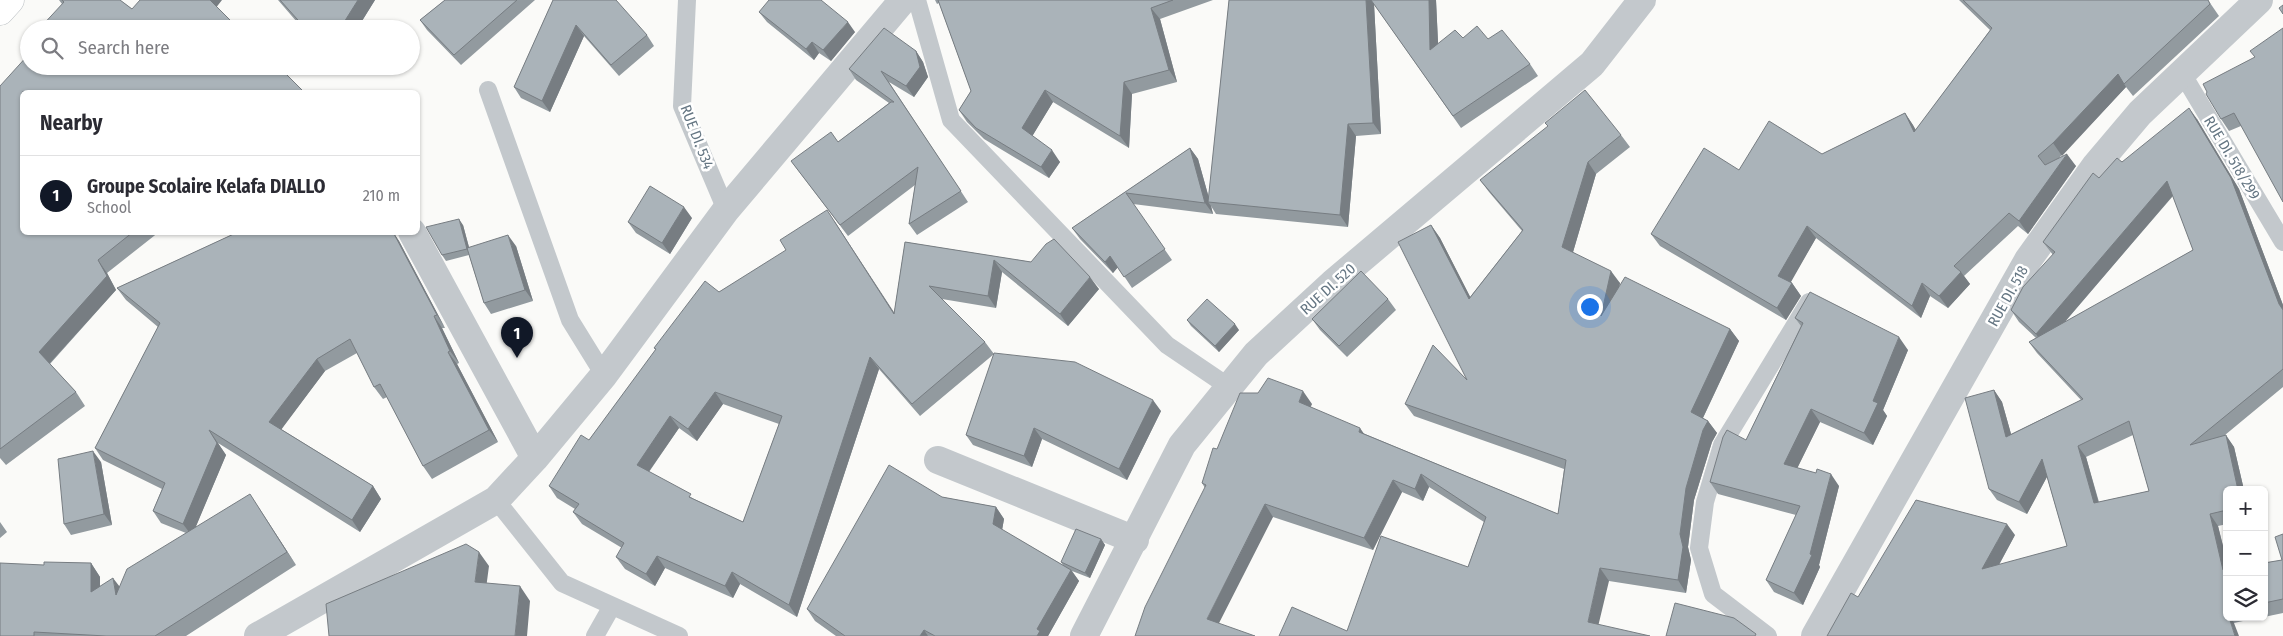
<!DOCTYPE html>
<html lang="en">
<head>
<meta charset="utf-8">
<style>
  :root { --surface:#fff; --page:#f7f7f7; --text:#2b2b33; --muted:#7c7c81; --line:#e1e1e2; --accent:#111827 }
  body { margin:0; font-family:"Fira Sans Condensed",sans-serif; background:var(--page); color:var(--text) }
  .controls { position:absolute; right:15px; bottom:15px; display:grid; overflow:hidden; border-radius:8px; box-shadow:0 1px 4px #0004 }
  .controls button { width:45px; height:45px; display:grid; place-items:center; padding:0; border:0; border-bottom:1px solid var(--line); background:var(--surface); color:var(--text); font:25px sans-serif }
  .you { position:absolute; left:1589px; top:306px; width:18px; height:18px; margin:-12px; border:4px solid #fff; border-radius:50%; background:#1a73e8; box-shadow:0 0 0 8px #1a73e833 }
  .badge { display:grid; place-items:center; width:32px; height:32px; border-radius:50%; background:var(--accent); color:#fff; font-size:16px; font-weight:700 }
  .pin { position:absolute; translate:-50% -41px; filter:drop-shadow(0 1px 2px #0008) }
  .pin::after { content:''; position:absolute; top:26px; width:18px; height:15px; background:inherit; clip-path:polygon(0 0,100% 0,50% 100%) }
  .list { margin:0; padding:0; list-style:none }
  h2 { display:flex; justify-content:space-between; align-items:center; height:65px; margin:0; padding:0 20px; font-size:21px }
  h2 small { font-size:16px; font-weight:400; color:var(--muted) }
  .list li { display:grid; grid-template-columns:32px 1fr auto; gap:15px; align-items:center; box-sizing:border-box; height:80px; padding:0 20px; border-top:1px solid var(--line) }
  .list b { display:block; font-size:19px; white-space:nowrap }
  .list p { margin:0; font-size:16px; white-space:nowrap; color:var(--muted) }
  .list em { font-size:16px; font-style:normal; color:var(--muted) }
  .icon { flex:none; width:28px; height:28px; fill:none; stroke:currentColor; stroke-width:2; stroke-linecap:round; stroke-linejoin:round }
  .map { position:relative; flex:none; width:2283px; height:636px; overflow:hidden }
  .search { position:absolute; background:var(--surface); box-shadow:0 1px 4px #0004; left:20px; top:20px; width:400px; height:55px; display:flex; align-items:center; gap:12px; box-sizing:border-box; padding:0 18px; border-radius:28px; color:var(--muted); font-size:19px }
  .panel { position:absolute; background:var(--surface); box-shadow:0 1px 4px #0004; left:20px; top:90px; width:400px; height:145px; border-radius:8px }
  .map>svg:first-child { display:block }
</style>
</head>
<body>
<div class="map">
<svg width="2283" height="636" viewBox="0 0 2283 636">
  <rect width="100%" height="100%" fill="#fafaf8"/>
  <g fill="none" stroke-linecap="round" stroke-linejoin="round">
    <!-- primary casing -->
    <g stroke="#b5babe" stroke-width="29">
      <path id="primary" d="M0,11l10,-11"/>
    </g>
    <!-- service -->
    <path stroke="#c3c8cc" stroke-width="18" d="M687,0l-5,106 44,104
      M917,0l34,120 216,225 62,42
      M2182,73l101,169
      M488,90l82,230 34,55
      M496,500l66,83 117,53
      M595,636l17,-30
      M1768,636l-55,-42 -14,-46 6,-46 17,-57 87,-143"/>
    <!-- minor -->
    <path stroke="#c3c8cc" stroke-width="28" d="M412,232l123,226
      M938,460l197,80
      M258,636l238,-136 39,-42 69,-83 122,-165 177,-210
      M1084,636l98,-191 74,-91 77,-71 259,-219 50,-64
      M1815,636l213,-376 68,-95 44,-52 119,-113"/>
    <!-- primary -->
    <use href="#primary" stroke="#fff" stroke-width="28"/>
  </g>
  <!-- wall -->
  <path fill="#929a9f" fill-rule="evenodd" d="M59,0h61l12,9 84,-2 23,22 -177,-25z
    M278,0h97l-18,29h-54z
    M445,0h90l-74,65 -34,-35 -7,-10z
    M553,0l94,35 7,11 -35,30 -35,-40 -34,76 -29,-14 -7,-11z
    M935,0h278l-53,19 17,63 -45,12 -3,54 -76,-46 -21,34 28,26 -11,16 -65,-39 -17,-17 -8,-12 12,-19 -32,-88 -2,1z
    M1229,0h207l2,44 25,-6 25,1 42,25 8,12 -77,52 -87,-124 7,130 -25,2 -8,91 -132,-13 -5,-8 2,8 -80,-10 39,56 -40,28 -14,-21 -5,6 -33,-34 -8,-11 118,-80 8,11 11,39z
    M1959,0h249l11,16 -86,80 -7,-9 -67,71 17,8 -48,68 -10,-8 -54,50 6,8 -22,24 -18,-12 -9,22 -105,-80 -26,44 2,1 9,13 -15,24 -126,-74 -9,-12 88,-64 83,-16 83,-41 11,17 74,-100z
    M759,12l96,20 -24,29 -12,-8 -5,7 -47,-38z
    M916,51l7,11 5,15 -14,20 -25,-15 79,120 -51,33 -8,-11 6,-39 -67,51 -57,-75 47,-19 51,-39 -33,-23 -7,-11z
    M2255,57l-14,69 -12,5 -8,-12z
    M0,86l22,146h137l-52,41 9,17 -66,74 26,28 9,14 -79,59 -6,-7z
    M2197,119l42,70 44,116v82l-58,48 9,12 10,43h-17v34l-9,2 9,36v55h34l-27,6 -376,-26 157,-62 -16,30 68,-19 -20,-69 -20,37 -30,-14 -8,-11 5,-99 8,12 9,32 70,-34 -44,-47 -8,-11 7,-4 -17,-16 -8,-12 42,-55 -10,-13 56,-64 23,-16zM2173,196l20,54 -129,73 71,-83zM2133,435l16,56 -50,11 -13,-45z
    M1621,135l9,12 -34,27 -23,78 47,31 -1,4 111,42 9,12 -36,77 5,3 9,12 -5,9 -18,58 -6,47 3,13 -5,33 -77,-12 -262,50 121,-64 16,-45 -55,-35 -6,14 -21,-9 -29,58 -100,-33 -138,119 70,-148 -3,-5 15,-34 95,-45 -2,3 55,27 193,80 6,-45 -150,-53 -9,-12 62,-24 -36,-155 9,13 30,59 52,-66 -33,-39 -9,-12z
    M692,218l-22,36 -34,-21 -8,-11z
    M835,222l59,92 11,-72 126,20 68,27 -31,37 -66,-54 -6,36 -54,-9 43,43 9,12 167,57 -34,69 -85,-41 -10,28 -59,-22 -7,-10 28,-81 -74,62 -41,-47 -82,248 -57,-33 -7,14 -68,-30 -10,18 -30,-17 -9,-12 6,-9 -40,-24 -9,-12 2,-3 -18,-11 -8,-12 40,-46 67,-90 -2,-2 65,-56zM723,404l56,20 -36,98 -49,-23 -45,-27 30,-44 18,13z
    M463,225l6,22 47,-1 17,55 -42,13 -7,-11 -15,-48 -23,6 -4,-6z
    M238,232h155l6,9 46,87h-3l17,35 -2,1 41,78 -66,37 -9,-13 -36,-69 -4,2 -9,-12 -17,-34 -32,18 -44,58 92,57 8,13 -21,33 -142,-89 8,12 -31,73 64,-20 37,57 -110,71h-186l44,-71 47,-2 9,14v9l20,1 66,-54 -25,-10 -8,-12 9,-22 -59,-29 -8,-12 63,-121 -32,-27 -9,-12z
    M1388,299l8,11 -49,47 -27,-27 -8,-11z
    M1795,318l113,32 -25,60 4,6 -14,29 -53,-23 -23,46 42,18 -20,79 1,2 -17,38 -29,-13 -8,-12 30,-65 -78,-21 -8,-12 36,-42 55,-114z
    M1187,320l52,10 -20,22 -28,-26z
    M101,462l11,63 -41,10 -7,-11z
    M942,497l54,10 8,12 -2,11 61,35 -2,-3 40,-23 4,6 -15,33 -18,-7 7,10 -31,55h-212l-21,-15 -8,-12z
    M0,522l7,10 -7,6z
    M2283,534v79l-19,4v-54l18,-3z"/>
  <!-- shaded-wall -->
  <path fill="#777d82" d="M208,0h14l-7,9z
    M358,0h17l-18,29h-14l-2,-2z
    M1366,0h5l3,4 7,130 -8,-11z
    M1429,0h7l3,62 -9,-12z
    M1151,8l9,11 17,63 -8,-12z
    M848,22l7,10 -24,29 -8,-11z
    M576,25l8,11 -34,76 -8,-11z
    M812,42l7,11 -5,7 -8,-11z
    M916,51l7,11 5,15 -14,20 -8,-11z
    M2118,74l8,13 -64,69 -9,-13z
    M1124,82l8,12 -3,54 -9,-12z
    M1045,90l8,12 -23,38 -8,-12z
    M2189,108l8,11 42,70 44,116v5l-4,-6z
    M1905,113l8,12 10,20 -9,-13z
    M1348,124l8,12 -8,91 -8,-12z
    M1190,148l8,11 12,43h-2l3,4 2,8 -8,-11z
    M1052,150l8,12 -11,16 -8,-11z
    M2067,154l9,12 -48,68 -9,-13z
    M1588,162l8,12 -25,85 -9,-12z
    M2167,181l8,12 -131,153 -8,-12z
    M684,207l8,11 -22,36 -8,-11z
    M827,210l8,12 68,104 -9,-12z
    M459,219l4,6 8,30 -4,-6z
    M1431,225l9,13 38,74 -9,-13z
    M1807,226l9,12 -29,51 -9,-13z
    M393,232l6,9 46,87 -8,-13z
    M508,235l8,11 17,55 -8,-11z
    M1110,256l8,11 -5,6 -8,-11z
    M98,260l9,13 9,17 -68,75 -9,-13z
    M994,260l8,12 -6,36 -8,-12z
    M1611,271l9,12 -10,45 -9,-12z
    M1961,272l9,12 -22,24 -9,-12z
    M1090,277l9,12 -31,37 -8,-12z
    M1792,283l9,13 -15,24 -9,-12z
    M1922,283l8,13 -9,22 -9,-12z
    M434,316l8,12 17,35 -9,-12z
    M1235,324l4,6 -20,22 -4,-6z
    M1730,329l9,12 -39,83 -9,-12z
    M1899,337l9,13 -25,60 4,6 -14,29 -9,-12 9,-32z
    M448,352l9,12 41,78 -9,-12z
    M870,357l9,12 -82,248 -8,-12z
    M317,359l8,12 -47,63 -9,-12z
    M1994,390l8,12 13,46 -9,-11z
    M1303,391l9,13 -5,11 -8,-13z
    M715,392l8,12 -26,37 -9,-12z
    M1153,400l8,11 -34,69 -8,-11z
    M1811,409l9,13 -27,55 -9,-13z
    M670,416l9,12 -34,49 -8,-12z
    M1708,421l9,12 -5,9 -18,58 -6,47 3,13 -5,33 -8,-13 2,-46 6,-46 17,-58z
    M1034,428l8,11 -10,28 -8,-11z
    M1360,428l9,13 -10,-9z
    M209,430l17,25 -34,81 -9,-12z
    M2226,435l8,12 10,43h-6z
    M2078,446l8,11 16,58 -8,-12z
    M93,451l8,11 11,63 -8,-11z
    M2042,459l8,12 -23,43 -8,-12z
    M1421,474l8,13 -6,14 -8,-12z
    M1831,474l8,12 -20,79 1,2 -17,38 -9,-12 16,-39z
    M1393,480l9,12 -29,58 -9,-12z
    M373,486l8,13 -21,33 -8,-12z
    M250,494l9,14 37,57 -9,-13z
    M1265,504l8,13 -58,114 -8,-12z
    M996,507l8,12 -3,17 -8,-12z
    M2210,514l8,12 9,36v13l-4,-5z
    M2007,524l8,11 -25,46 -8,-12z
    M1101,539l4,6 -15,33 -5,-5z
    M479,552l10,14 -4,30 -10,-14z
    M657,556l8,12 -10,18 -9,-12z
    M91,563l9,14v28l-9,-13z
    M1600,568l9,13 -13,54 -8,-13z
    M1071,570l8,11 -31,55h-11v-7z
    M732,572l8,12 -7,14 -8,-12z
    M113,578l10,13 -7,4z
    M520,586l10,15 -3,35h-12z
    M2229,617h2l3,6 5,13h-4z
    M924,630l4,6h-8z"/>
  <!-- building -->
  <path fill="#aab3b9" stroke="#777d82" fill-rule="evenodd" d="M62,0h58l12,9 8,-9h70l29,29h-200l25,-27z
    M280,0h78l-17,27 -3,2h-32z
    M445,0h72l-63,55 -34,-35z
    M553,0h63l31,35 -36,30 -35,-40 -34,76 -28,-14z
    M769,0h52l27,22 -25,28 -11,-8 -6,7 -47,-37z
    M938,0h235l-22,8 18,62 -45,12 -4,54 -75,-46 -23,38 30,22 -11,17 -65,-39 -17,-18 12,-19z
    M1229,0h137l7,123 -25,1 -8,91 -132,-13z
    M1371,0h58l1,50 25,-20 8,8 14,-12 11,13 14,-9 28,34 -77,52z
    M1963,0h245l2,4 -86,80 -6,-10 -65,69 -15,13 7,9 22,-11 -48,67 -10,-8 -55,53 7,6 -22,24 -17,-13 -10,23 -105,-80 -29,50 14,7 -15,25 -126,-74 53,-86 35,22 30,-49 53,33 83,-41 9,19 78,-104z
    M2283,5v9l-4,-6z
    M884,28l32,23 4,16 -14,19 -25,-15 80,120 -52,33 9,-57 -78,58 -49,-64 40,-29 7,10 53,-40h3l-45,-33z
    M2283,28v174l-49,-89 -13,6 -15,-25 1,-2 -4,-8 52,-27 -5,-6z
    M29,54v12h249l26,26h-282v140h111l-35,28 9,16 -68,76 37,40 -76,57v-363z
    M1585,90l36,45 -33,27 -26,85 49,24 -10,45 24,-39 105,52 -39,83 17,9 -5,9 -17,58 -6,46 3,13 -5,33 -78,-12 -12,54 62,14h-371l13,-29 55,24 34,-95 87,31 18,-50 -65,-43 -6,15 -22,-9 -29,58 -99,-34 -58,115 48,17h-120l10,-29 61,-122 -4,-2 11,-35 4,1 23,-56h18l10,-15 35,13 -4,11 61,26 -1,4 199,82 8,-54 -161,-56 28,-59 34,35 -69,-138 33,-17 38,74 54,-69 -43,-50 68,-54 -3,-3z
    M2189,108l42,70 48,126 4,6v59l-93,76 36,-10 12,55h-11v20l-17,4 13,56 4,-1v48h2l6,19h-408l24,-43 7,4 58,-97 91,24 -25,45 85,-23 -25,-87 -23,43 -30,-13 -24,-91 29,-8 12,47 77,-38 -54,-57 164,-92 -26,-69 -131,153 -25,-24 12,-23 32,-35 -12,-10 50,-69 6,5 18,-20 5,4zM2129,421l20,70 -55,12 -16,-57z
    M1190,148l15,55 -79,-10 39,56 -41,28 -14,-21 -5,6 -33,-34z
    M650,186l34,21 -22,36 -34,-21z
    M827,210l67,104 11,-72 126,20 15,-18 8,-5 36,38 -30,37 -66,-54 -6,36 -59,-10 56,56 -73,62 -42,-47 -81,248 -57,-33 -7,14 -68,-30 -11,18 -30,-17 8,-14 -51,-31 6,-8 -30,-18 32,-51 8,5 67,-91 -2,-1 51,-67 14,11 67,-42 -6,-10zM715,392l67,24 -39,106 -54,-25 2,-3 -54,-29 33,-49 18,13z
    M459,219l8,30 -25,6 -16,-28z
    M238,232h155l44,83 -3,1 16,35 -2,1 41,78 -66,36 -43,-82 -6,3 -24,-48 -33,20 -48,63 104,64 -21,34 -143,-90 8,13 -34,81 -30,-13 12,-28 -70,-35 65,-125 -43,-35z
    M508,235l17,55 -41,13 -17,-55z
    M1361,271l27,28 -49,47 -27,-27z
    M1810,292l89,45 -26,64 5,2 -14,30 -53,-24 -27,55 32,9 1,-4 14,5 -21,80 2,1 -18,38 -28,-13 34,-74 -90,-24 13,-45 4,-7 19,10 57,-117 -8,-5z
    M1207,299l28,25 -20,22 -28,-26z
    M994,353l81,9 78,38 -34,69 -85,-41 -10,28 -58,-21z
    M93,451l11,63 -40,10 -6,-65z
    M889,465l53,32 54,10 -3,17 78,46 -34,59 3,2 -3,5h-102l-11,-6 -4,6h-75l-38,-27z
    M250,494l37,58 -132,84h-49l-72,-4v4h-34v-73l44,2v-3l47,1v29l22,-14 3,17 11,-26z
    M1076,529l25,10 -16,34 -24,-11z
    M2283,534v65l-19,4v-40l18,-3 -7,-23z
    M466,544l13,8 -4,30 45,4 -5,50h-186l-3,-32z
    M1675,603l59,15 22,16 -1,2h-89z"/>
  <g text-anchor="middle" stroke-width="5" stroke-linejoin="round" paint-order="stroke">
    <!-- street labels -->
    <g font-size="15" fill="#657683" stroke="#fff">
      <text transform="translate(697 137) rotate(69)" y="5">RUE DI. 534</text>
      <text transform="translate(2232 158) rotate(59)" y="5">RUE DI. 518/299</text>
      <text transform="translate(1328 289) rotate(-42)" y="5">RUE DI. 520</text>
      <text transform="translate(2008 296) rotate(-61)" y="5">RUE DI. 518</text>
    </g>
  </g>
</svg>
<div class="controls">
<button>+</button>
<button>−</button>
<button><svg class="icon" aria-label="layers" viewBox="0 0 24 24"><path d="M12 4l9 5-9 5-9-5zM3 14l9 5 9-5"/></svg></button>
</div>
<div class="you"></div>
<div class="pin badge" style="left:517px;top:358px">1</div>
<div class="search"><svg class="icon" aria-label="search" viewBox="0 0 24 24"><circle cx="10" cy="10" r="6"/><path d="M15 15l6 6"/></svg>Search here</div>
<section class="panel">
<h2>Nearby<small></small></h2>
<ul class="list">
<li><span class="badge">1</span><div><b>Groupe Scolaire Kelafa DIALLO</b><p>School</p></div><em>210 m</em></li>
</ul>
</section>
</div>
</body>
</html>
